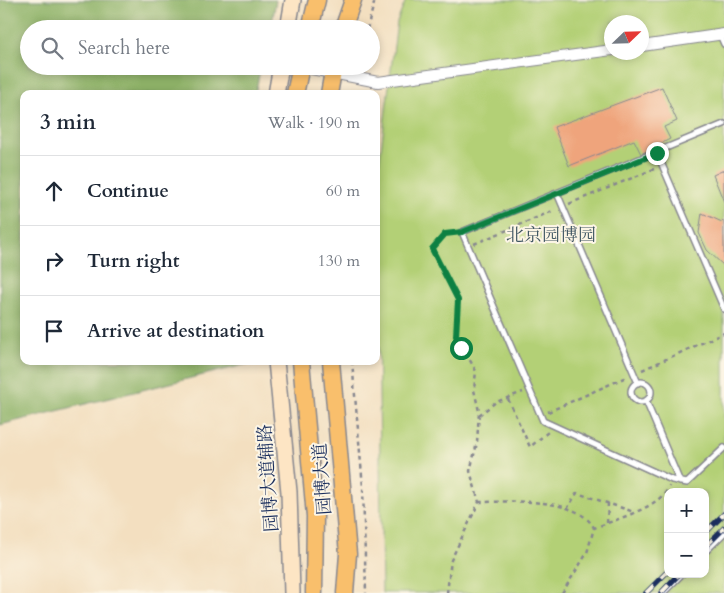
<!DOCTYPE html>
<html lang="en">
<head>
<meta charset="utf-8">
<style>
  :root { --surface:#fff; --page:#f6f6f7; --text:#1f2937; --muted:#747a83; --line:#e0e1e3 }
  body { margin:0; font-family:Cardo,"Noto Serif SC",serif; background:var(--page); color:var(--text) }
  .controls { position:absolute; right:15px; bottom:15px; display:grid; overflow:hidden; border-radius:10px; box-shadow:0 2px 8px #0003 }
  .controls button { width:45px; height:45px; display:grid; place-items:center; padding:0; border:0; border-bottom:1px solid var(--line); background:var(--surface); color:var(--text); font:25px sans-serif }
  .compass { position:absolute; left:604px; top:15px; width:45px; height:45px; border-radius:50%; background:var(--surface); box-shadow:0 2px 8px #0003; rotate:67deg }
  .stop { position:absolute; width:15px; height:15px; margin:-11px; border:4px solid #0b8043; border-radius:50%; background:#fff }
  .stop.end { background:#0b8043; border-color:#fff; box-shadow:0 1px 5px #0008 }
  .list { margin:0; padding:0; list-style:none }
  h2 { display:flex; justify-content:space-between; align-items:center; height:65px; margin:0; padding:0 20px; font-size:21px }
  h2 small { font-size:16px; font-weight:400; color:var(--muted) }
  .list li { display:grid; grid-template-columns:32px 1fr auto; gap:15px; align-items:center; box-sizing:border-box; height:70px; padding:0 20px; border-top:1px solid var(--line) }
  .list b { display:block; font-size:19px; white-space:nowrap }
  .list em { font-size:16px; font-style:normal; color:var(--muted) }
  .icon { flex:none; width:28px; height:28px; fill:none; stroke:currentColor; stroke-width:2; stroke-linecap:round; stroke-linejoin:round }
  .map { position:relative; flex:none; width:724px; height:593px; overflow:hidden }
  .search { position:absolute; background:var(--surface); box-shadow:0 2px 8px #0003; left:20px; top:20px; width:360px; height:55px; display:flex; align-items:center; gap:12px; box-sizing:border-box; padding:0 18px; border-radius:28px; color:var(--muted); font-size:19px }
  .panel { position:absolute; background:var(--surface); box-shadow:0 2px 8px #0003; left:20px; top:90px; width:360px; height:275px; border-radius:10px }
  .map>svg:first-child { display:block }
</style>
</head>
<body>
<div class="map">
<svg width="724" height="593" viewBox="0 0 724 593">
  <rect width="100%" height="100%" fill="#fcf5e5"/>
  <filter id="ink" filterUnits="userSpaceOnUse"><feTurbulence type="fractalNoise" baseFrequency=".02" numOctaves="2"/><feDisplacementMap in="SourceGraphic" scale="10" xChannelSelector="R" yChannelSelector="G"/><feConvolveMatrix kernelMatrix="1 2 1 2 8 2 1 2 1" color-interpolation-filters="sRGB"/></filter>
  <filter id="wash" filterUnits="userSpaceOnUse"><feTurbulence type="fractalNoise" baseFrequency=".0096" numOctaves="4" result="noise"/><feDisplacementMap in="SourceGraphic" scale="20" xChannelSelector="R" yChannelSelector="G"/><feGaussianBlur stdDeviation="1.12" result="paint"/><feColorMatrix in="noise" values="0 0 0 0 0 0 0 0 0 0 0 0 0 0 0 0 0 1.4 0 .05"/><feComposite in="paint" operator="in"/></filter>
  <g filter="url(#wash)">
    <rect width="100%" height="100%" fill="#f3dfc0"/>
    <!-- green -->
    <path fill="#b3d076" stroke="#67806a" fill-rule="evenodd" d="M406,0h318v593h-342l-6,-404 21,-167zM612,22h30v30h-30zM668,492h37v82h-37z"/>
    <!-- forest -->
    <path fill="#8eb267" stroke="#547062" d="M0,0h276l-5,29h-242v37h232l-6,28h-231v267h236l-260,64z"/>
    <g id="blocks">
      <!-- building -->
      <path fill="#efa47c" d="M662,87l15,34 -13,6 6,12 -29,15 -7,-14 -65,26 -15,-39z
        M724,170v32l-11,-27z
        M702,213l20,9 2,-2v46l-17,-16 -8,-17z"/>
    </g>
  </g>
  <g filter="url(#ink)">
    <use href="#blocks" fill-opacity="0" stroke="#87878f" stroke-width="1"/>
    <g fill="none" stroke-linecap="round" stroke-linejoin="round">
      <!-- lane casing -->
      <g stroke="#87878f" stroke-width="8">
        <path id="lane" d="M720,35l4,9
          M724,124l-262,108 81,189 129,59 15,3 37,-35
          M657,153l67,156
          M557,193l81,190
          M631 392a10 10 0 1 1 20 0a10 10 0 1 1-20 0Z
          M646,401l34,81
          M705,552l19,-19
          M663,593l19,-19"/>
      </g>
      <!-- street casing -->
      <g stroke="#87878f" stroke-width="12">
        <path id="street" d="M642,46l82,-12
          M296,66l82,16 234,-32"/>
      </g>
      <!-- secondary casing -->
      <g stroke="#87878f" stroke-width="18">
        <path id="secondary" d="M288,29l5,-29
          M276,94l5,-28
          M276,361l13,131 3,101"/>
      </g>
      <!-- primary casing -->
      <g stroke="#87878f" stroke-width="19">
        <path id="primary" d="M310,29l7,-29
          M343,29l10,-29
          M295,94l6,-28
          M329,94l5,-28
          M301,361l14,155 -1,77
          M331,361l17,193 -3,39"/>
      </g>
      <!-- path -->
      <path stroke="#87878f" stroke-width="2.5" stroke-dasharray="4 4" stroke-linecap="butt" d="M367,29l8,-29
        M569,204l85,-35
        M474,244l81,-34
        M352,361l11,126 3,106
        M642,370l82,-37
        M508,399l22,48 18,-15
        M548,412l78,-35
        M479,415l17,-13 27,-10
        M479,502c32,0 98,-6 115,26
        M567,509l10,-16 57,19
        M607,523l1,-20
        M447,593l4,-33 28,-58 -9,-31 7,-28 2,-32 -5,-21 2,-19 -20,-35 2,-36 -26,-51 13,-15 9,-1
        M562,593l25,-40 7,-25c20,-8 68,-21 75,-42"/>
      <!-- lane -->
      <use href="#lane" stroke="#fff" stroke-width="5"/>
      <!-- street -->
      <use href="#street" stroke="#fff" stroke-width="10"/>
      <!-- secondary -->
      <use href="#secondary" stroke="#fde5c4" stroke-width="15"/>
      <!-- primary -->
      <use href="#primary" stroke="#f9bf6c" stroke-width="16"/>
      <!-- rail casing -->
      <g stroke="#1b2f5e" stroke-width="5.5">
        <path id="rail" d="M705,533l19,-19
          M705,547l19,-19
          M646,593l22,-22
          M661,593l18,-19"/>
      </g>
      <!-- rail -->
      <use href="#rail" stroke="#fcf5e5" stroke-width="4" stroke-dasharray="11" stroke-linecap="butt"/>
    </g>
  </g>
  <g fill="none" stroke-linecap="round" stroke-linejoin="round" filter="url(#ink)">
    <!-- route -->
    <path stroke="#0b8043" stroke-width="6" d="M461,348l-5,-12 2,-36 -26,-51 13,-15 17,-2 195,-79"/>
  </g>
  <g text-anchor="middle" stroke-width="4" stroke-linejoin="round" paint-order="stroke">
    <!-- park labels -->
    <g font-size="18" fill="#415764" stroke="#fcf5e5">
      <text x="551" y="241">北京园博园</text>
    </g>
    <!-- street labels -->
    <g font-size="18" fill="#1b2f5e" stroke="#fcf5e5">
      <text transform="translate(268 478) rotate(-94)" y="6">园博大道辅路</text>
      <text transform="translate(322 479) rotate(-94)" y="6">园博大道</text>
    </g>
  </g>
</svg>
<div class="controls">
<button>+</button>
<button>−</button>
</div>
<svg class="compass" viewBox="-18 -18 36 36"><path d="M0-13l5 13h-10z" fill="#e53935"/><path d="M0 13l5-13h-10z" fill="#747a83"/></svg>
<div class="stop" style="left:461px;top:348px"></div>
<div class="stop end" style="left:657px;top:153px"></div>
<div class="search"><svg class="icon" aria-label="search" viewBox="0 0 24 24"><circle cx="10" cy="10" r="6"/><path d="M15 15l6 6"/></svg>Search here</div>
<section class="panel">
<h2>3 min<small>Walk · 190 m</small></h2>
<ul class="list">
<li><svg class="icon" aria-label="ahead" viewBox="0 0 24 24"><path d="M12 20V5M6 11l6-6 6 6"/></svg><div><b>Continue</b></div><em>60 m</em></li>
<li><svg class="icon" aria-label="right" viewBox="0 0 24 24"><path d="M7 20v-9h11M14 6l5 5-5 5"/></svg><div><b>Turn right</b></div><em>130 m</em></li>
<li><svg class="icon" aria-label="arrive" viewBox="0 0 24 24"><path d="M6 21V4h12l-3 4 3 4H6"/></svg><div><b>Arrive at destination</b></div></li>
</ul>
</section>
</div>
</body>
</html>
